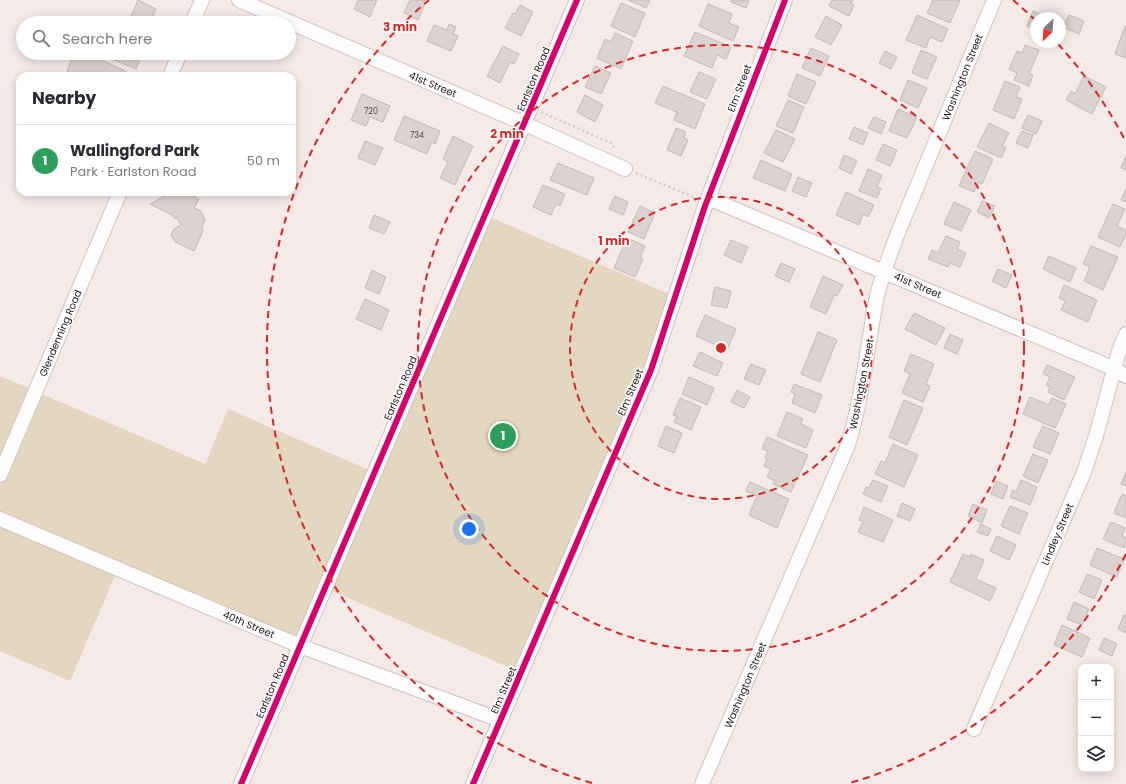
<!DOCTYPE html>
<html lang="en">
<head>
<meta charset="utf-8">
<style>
  :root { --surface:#fff; --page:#f2f2f3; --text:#2b2b33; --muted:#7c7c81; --line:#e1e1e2; --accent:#d93025 }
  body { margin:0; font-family:Poppins,sans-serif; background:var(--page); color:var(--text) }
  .controls { position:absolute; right:12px; bottom:12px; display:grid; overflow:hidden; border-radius:8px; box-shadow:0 2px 10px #0003 }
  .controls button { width:36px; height:36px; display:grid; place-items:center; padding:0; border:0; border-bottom:1px solid var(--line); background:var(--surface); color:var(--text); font:20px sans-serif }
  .compass { position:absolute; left:1030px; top:12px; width:36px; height:36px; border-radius:50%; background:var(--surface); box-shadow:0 2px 10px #0003; rotate:205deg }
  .you { position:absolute; left:469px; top:529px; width:14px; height:14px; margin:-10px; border:3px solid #fff; border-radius:50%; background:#1a73e8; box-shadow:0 0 0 6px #1a73e833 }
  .badge { display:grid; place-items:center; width:26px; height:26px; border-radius:50%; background:var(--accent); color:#fff; font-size:13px; font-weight:700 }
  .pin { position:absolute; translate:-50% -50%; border:2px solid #fff; box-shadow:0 1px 4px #0006 }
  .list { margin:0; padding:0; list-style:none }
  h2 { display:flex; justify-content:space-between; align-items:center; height:52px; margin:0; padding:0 16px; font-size:17px }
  h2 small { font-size:13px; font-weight:400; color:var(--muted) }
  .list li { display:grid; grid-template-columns:26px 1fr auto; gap:12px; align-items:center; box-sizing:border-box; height:72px; padding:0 16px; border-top:1px solid var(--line) }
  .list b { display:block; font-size:15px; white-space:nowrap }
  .list p { margin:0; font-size:13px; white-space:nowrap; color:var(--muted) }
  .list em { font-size:13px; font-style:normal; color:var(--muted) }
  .icon { flex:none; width:22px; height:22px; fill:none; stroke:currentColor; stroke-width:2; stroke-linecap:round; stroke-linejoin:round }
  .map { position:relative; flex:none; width:1126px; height:784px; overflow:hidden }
  .search { position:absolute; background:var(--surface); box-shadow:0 2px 10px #0003; left:16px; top:16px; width:280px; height:44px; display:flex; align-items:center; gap:10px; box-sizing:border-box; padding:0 14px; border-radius:22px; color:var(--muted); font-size:15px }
  .panel { position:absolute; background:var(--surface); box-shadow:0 2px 10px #0003; left:16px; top:72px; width:280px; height:124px; border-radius:12px }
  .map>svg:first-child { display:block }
</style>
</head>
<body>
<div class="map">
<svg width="1126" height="784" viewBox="0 0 1126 784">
  <rect width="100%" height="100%" fill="#f6eae9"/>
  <!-- green -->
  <path fill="#e4d7c0" d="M487,216l187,80 -159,374 -195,-84 -23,52 -176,-76 -51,119 -70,-30v-275l205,88 23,-55 148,64z"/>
  <!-- building -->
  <path fill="#dbd3d0" stroke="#c3bab8" d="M138,0l18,9 -6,14h-22z
    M358,0h19l-7,17 -16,-8z
    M410,0h13l3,1 -8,19 -14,-7z
    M628,0h22l-4,8z
    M731,0h18l-3,8 -15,-6z
    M832,0h21l-2,3 3,2 -5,11 -20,-10z
    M933,0h27l-10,23 -23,-10z
    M621,3l24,10 -10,24 -24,-11z
    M708,4l24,10 -3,9 10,4 -6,14 -34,-15z
    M520,5l13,7 -12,24 -16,-8 8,-15 2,1z
    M1033,11l16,7h-13v12l-9,-4z
    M917,15l31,14 -6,13 -12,-5 -4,11 -20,-8z
    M1069,15l15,6 -5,13 -16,-7z
    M826,16l16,9 -11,20 -16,-8z
    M449,24l7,3 -3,7 5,2 -7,15 -24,-10 7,-16 13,5z
    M1125,26h1v32l-11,-4z
    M695,32l36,15 -5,12 -9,-4 -5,13 -28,-12z
    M615,33l18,8 -12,28 -24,-11 8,-19 6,3z
    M1025,45l14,5 -10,24 4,1 -4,11 -15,-6 3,-7 -8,-4 8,-18 5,2z
    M503,46l16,8 -5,10 -4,-2 -10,21 -13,-7z
    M811,48l18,8 -9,20 -18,-8z
    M921,50l16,7 -10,22 -15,-6z
    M885,51l12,6 -6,12 -12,-6z
    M68,53h17l41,18 -3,5h-20l-3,-2 -1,2h-20l-12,-5 5,-13 -5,-2z
    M98,53h39l5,2 -6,14z
    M595,66l16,7 -10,21 -16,-7z
    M699,72l17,7 -9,20 -17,-7z
    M797,74l19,8 -10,22 -18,-8z
    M1084,76l22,11 -14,27 -26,-14 5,-9 4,3z
    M908,80l19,8 -9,20 -18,-8z
    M1005,81l15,6 -4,10 6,2 -8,20 -21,-9z
    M663,86l42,18 -10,25 -21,-9 3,-8 -22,-9z
    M362,94l28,12 -7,16 -13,-5 -4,9 -15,-6z
    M585,95l18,10 -8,17 -18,-10z
    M788,100l16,7 -11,26 -17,-7z
    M898,109l19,8 -10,21 -18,-7z
    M1028,115l14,6 -6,13 -14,-6z
    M404,116l36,15 -5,13 -3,-2 -5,12 -33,-14z
    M874,117l12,5 -5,12 -13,-6z
    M989,123l20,10 -7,13 4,2 -5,10 -24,-11z
    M854,127l14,6 -5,12 -14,-6z
    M676,128l10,4 -2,6 4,2 -7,16 -14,-6z
    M776,130l19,9 -12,23 -19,-9z
    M1022,131l11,4 -5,13 -12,-5z
    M453,136l20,10 -18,39 -15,-7 8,-16 -5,-3z
    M365,141l18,7 -8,17 -17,-7z
    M883,144l14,6 -7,16 -14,-6z
    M975,151l18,8 -11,25 -3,-2 -5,10 -15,-6z
    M844,155l13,6 -6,13 -12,-6z
    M1126,156v14l-5,-2z
    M761,160l31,14 -7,17 -32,-13z
    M558,163l36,15 -7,17 -37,-15z
    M868,169l14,6 -5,12 4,1 -4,10 -18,-7z
    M798,177l14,6 -6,14 -14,-6z
    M543,185l22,9 -5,12 -4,-2 -5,11 -18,-8z
    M1126,189v13l-5,-2z
    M172,192h13l14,7 -5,9 7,3 4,9 -3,7 1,4 -9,20 -19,-9 -4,-7 3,-6 7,-4 -4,-7 -2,1 -3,-4 -22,-11z
    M846,192l28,13 -6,12 -5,-3 -4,11 -23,-10z
    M615,196l13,6 -5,13 -14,-6z
    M982,201l13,5 -6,12 -12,-6z
    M954,202l17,8 -10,21 -17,-7z
    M1113,204l12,5 -8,17 9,4v4l-6,13 -22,-10z
    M640,206l15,7 -11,26 -16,-7z
    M374,215l16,7 -6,12 -15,-6z
    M946,236l14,6 -3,7 9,4 -6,14 -10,-4 -2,4 -20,-8 4,-9 6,3z
    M627,238l18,8 -5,12 3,1 -8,18 -21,-9z
    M731,240l17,7 -7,16 -17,-8z
    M1091,246l27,11 -15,33 -19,-9 6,-14 -7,-3z
    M1049,256l27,12 -6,14 -27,-13z
    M781,263l14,6 -6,13 -14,-6z
    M998,269l14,6 -6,13 -14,-7z
    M372,270l14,7 -7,17 -14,-6z
    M823,276l20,9 -6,11 -3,-1 -8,19 -16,-7z
    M1064,285l33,15 -9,22 -27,-12 4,-9 -6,-3z
    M715,287l16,4 -4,17 -16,-3z
    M365,299l24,11 -8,20 -25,-11z
    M914,313l31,15 -9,17 -31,-16z
    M705,315l31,14 -9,21 -31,-14z
    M818,332l19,8 -17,42 -19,-8z
    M950,334l13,6 -6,14 -13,-6z
    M700,352l23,11 -6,13 -24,-10z
    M911,354l23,10 -8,20 4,2 -7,16 -21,-9 8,-19 -6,-3z
    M751,364l15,6 -7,15 -15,-6z
    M1047,365l28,12 -11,23 -16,-8 2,-5 -4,-2 4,-8 -7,-3z
    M689,377l25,11 -7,17 -25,-11z
    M794,384l28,11 -7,18 -23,-10 3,-9 -4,-2z
    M737,390l13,7 -6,11 -13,-6z
    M1030,397l19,8 3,-7 14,6 -11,24 -32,-14z
    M680,398l21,9 -10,23 -17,-8 3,-6 -4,-1z
    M904,400l19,8 -16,37 -18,-8z
    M787,412l16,7 -2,5 12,6 -7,18 -29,-12z
    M666,426l16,7 -8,20 -16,-7z
    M1043,426l16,7 -9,21 -17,-7z
    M767,437l41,18 -17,37 -18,-8 2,-3 -8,-4 4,-8 -7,-3 3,-7 -2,-1 3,-7 -6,-2z
    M893,444l25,11 -14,32 -29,-13 6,-13 4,2z
    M1033,454l15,6 -10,23 -15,-7z
    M1126,472v14l-5,-2z
    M873,480l15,6 -7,16 -18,-8 3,-7 3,1z
    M1021,480l16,7 -7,18 -20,-8 3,-7 3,2z
    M996,481l12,5 -5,13 -12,-5z
    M750,482l39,17 -12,29 -28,-13 8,-19 -11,-5z
    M1122,494l4,2v22l-12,-5z
    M902,503l13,6 -5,12 -13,-5z
    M973,504l14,6 -5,13 -14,-7z
    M1010,506l18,7 -9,21 -18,-8z
    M864,507l29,13 -10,22 -25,-10 5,-11 -4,-1z
    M1111,522l14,6 -3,8 4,2v4l-2,6 -21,-9z
    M981,524l10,5 -3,7 -11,-4z
    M997,536l19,9 -7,15 -19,-9z
    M1097,548l27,11 -7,18 -27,-12z
    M963,554l7,3 1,-3 13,6 -8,19 20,9 -6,13 -40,-19z
    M1087,574l15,6 -8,19 -15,-7z
    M1074,602l15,7 -7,16 -15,-6z
    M1124,615l2,1v17l-8,-4z
    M1062,625l28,13 -8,19 -28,-12z
    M1104,638l13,6 -5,12 -13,-6z"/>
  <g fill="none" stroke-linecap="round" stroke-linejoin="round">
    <!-- minor casing -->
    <g stroke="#ccc2c2" stroke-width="16">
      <path id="minor" d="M239,0l286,124 100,45
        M192,23l10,-23
        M170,76l10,-23
        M708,198l388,163 18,8 12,7
        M0,475l120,-283
        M0,519l300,127 200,74
        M974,729l110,-257 12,-36 23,-85 7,-17
        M241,784l336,-784
        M473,784l178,-414 54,-164 80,-206
        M702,784l146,-339c15,-49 19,-99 29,-149 5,-21 13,-41 20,-61l97,-235"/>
    </g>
    <!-- path -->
    <path stroke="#d0cccb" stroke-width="2.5" stroke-dasharray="2 3" stroke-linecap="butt" d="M541,112l70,31 5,7
      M636,173l53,22 6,4"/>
    <!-- minor -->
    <use href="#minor" stroke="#fefcfc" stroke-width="14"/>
    <!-- cycleway casing -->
    <g stroke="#fff" stroke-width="8">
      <path id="cycleway" d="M241,784l336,-784
        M473,784l178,-414 54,-164 80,-206"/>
    </g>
    <!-- cycleway -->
    <use href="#cycleway" stroke="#d6006c" stroke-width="6"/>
  </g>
  <!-- distance rings -->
  <g fill="none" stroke="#d62828" stroke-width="2" stroke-dasharray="7 5">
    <circle cx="721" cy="348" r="151"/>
    <circle cx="721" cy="348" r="303"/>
    <path d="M1126 554A454 454 0 0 1 850 783M592 783A454 454 0 0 1 429 0M1013 0A454 454 0 0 1 1034 19M1058 44A454 454 0 0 1 1126 142"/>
  </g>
  <g text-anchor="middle" stroke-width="3" stroke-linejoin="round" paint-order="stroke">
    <!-- number labels -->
    <g font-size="8" fill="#4d4644">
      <text x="371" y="114">720</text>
      <text x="417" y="138">734</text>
    </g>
    <!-- street labels -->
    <g font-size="10" fill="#1c1514" stroke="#fff">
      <text transform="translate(962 77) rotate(-68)" y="4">Washington Street</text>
      <text transform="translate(533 79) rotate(-67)" y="4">Earlston Road</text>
      <text transform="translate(433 84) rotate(23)" y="4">41st Street</text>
      <text transform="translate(739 88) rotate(-69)" y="4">Elm Street</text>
      <text transform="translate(918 285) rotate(23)" y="4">41st Street</text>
      <text transform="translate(60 333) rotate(-67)" y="4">Glendenning Road</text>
      <text transform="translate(861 384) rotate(-79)" y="4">Washington Street</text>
      <text transform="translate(400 388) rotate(-67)" y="4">Earlston Road</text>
      <text transform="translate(630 392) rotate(-67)" y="4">Elm Street</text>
      <text transform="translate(1057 534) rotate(-67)" y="4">Lindley Street</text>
      <text transform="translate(249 624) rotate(23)" y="4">40th Street</text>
      <text transform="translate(745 685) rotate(-67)" y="4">Washington Street</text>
      <text transform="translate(272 686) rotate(-67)" y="4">Earlston Road</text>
      <text transform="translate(503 690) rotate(-67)" y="4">Elm Street</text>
    </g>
  </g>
  <circle cx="721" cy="348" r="6" fill="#d62828" stroke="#fff" stroke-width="2"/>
  <g font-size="12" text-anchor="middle" font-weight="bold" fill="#d62828" stroke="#fff" stroke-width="3" stroke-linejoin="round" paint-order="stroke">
    <text x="400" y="31">3 min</text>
    <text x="507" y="138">2 min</text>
    <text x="614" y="245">1 min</text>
  </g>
</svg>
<div class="controls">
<button>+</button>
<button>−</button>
<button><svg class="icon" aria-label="layers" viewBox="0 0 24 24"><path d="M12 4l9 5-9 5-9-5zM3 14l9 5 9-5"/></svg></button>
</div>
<svg class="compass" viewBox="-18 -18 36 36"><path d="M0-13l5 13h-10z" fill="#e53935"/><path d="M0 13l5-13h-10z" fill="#7c7c81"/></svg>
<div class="you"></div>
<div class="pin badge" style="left:503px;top:436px;background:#2e9e5b">1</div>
<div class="search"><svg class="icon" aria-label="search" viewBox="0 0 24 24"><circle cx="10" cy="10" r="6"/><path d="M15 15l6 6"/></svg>Search here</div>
<section class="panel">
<h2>Nearby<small></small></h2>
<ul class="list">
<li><span class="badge" style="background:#2e9e5b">1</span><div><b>Wallingford Park</b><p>Park · Earlston Road</p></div><em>50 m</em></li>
</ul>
</section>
</div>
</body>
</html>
